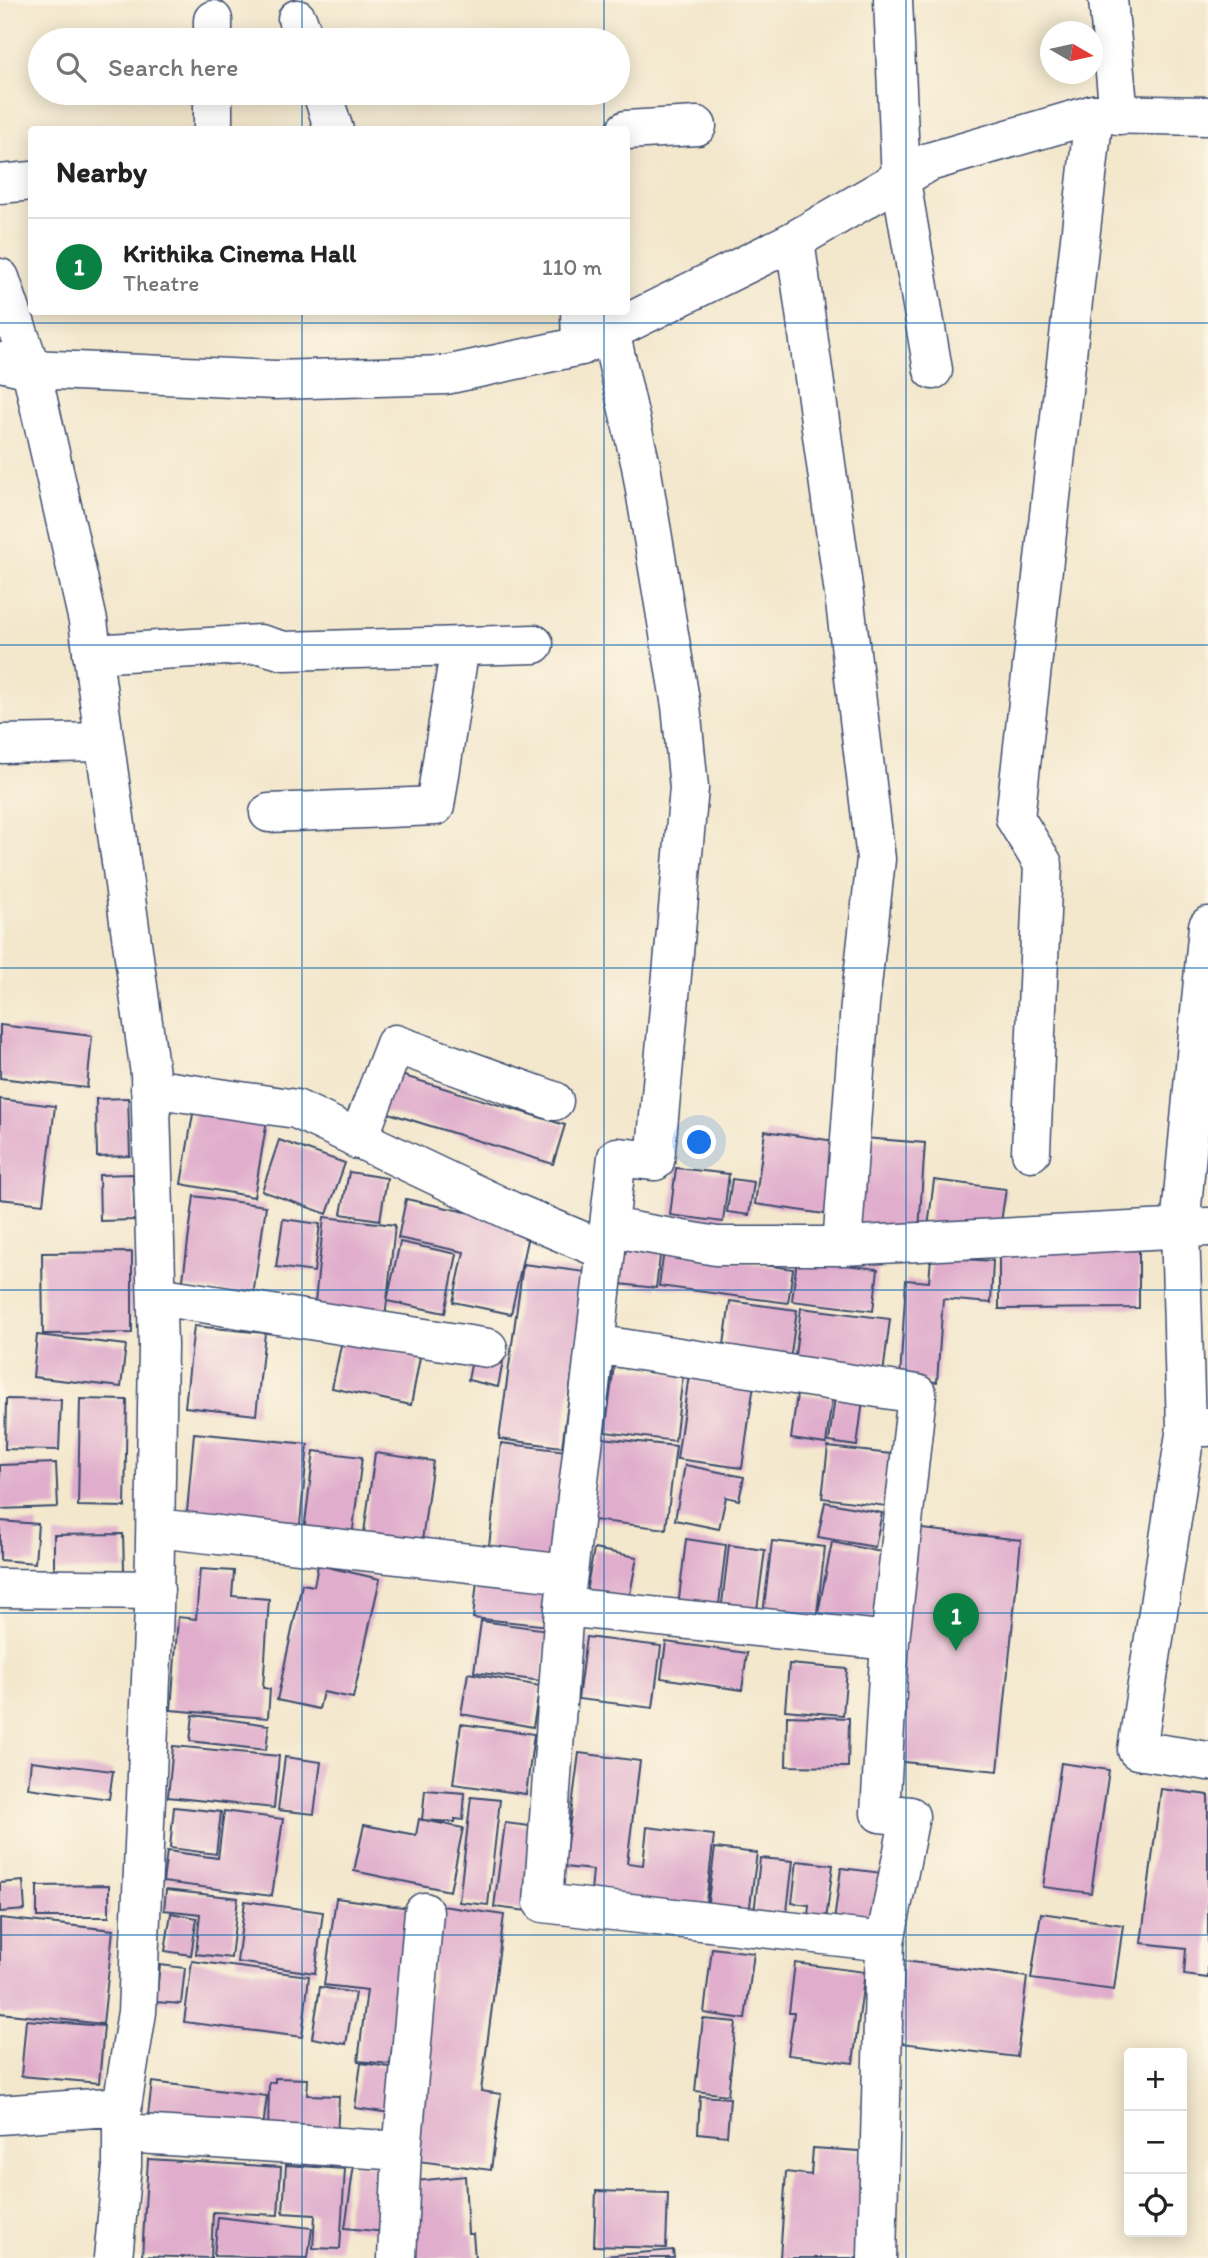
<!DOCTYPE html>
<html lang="en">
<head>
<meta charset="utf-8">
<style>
  :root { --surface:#fff; --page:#f2f2f2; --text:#222; --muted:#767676; --line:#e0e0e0; --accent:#0b8043 }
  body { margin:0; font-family:Itim,sans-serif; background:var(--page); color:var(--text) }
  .controls { position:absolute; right:21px; bottom:21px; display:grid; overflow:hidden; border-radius:7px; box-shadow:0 4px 18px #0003 }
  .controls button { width:63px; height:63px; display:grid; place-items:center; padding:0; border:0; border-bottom:2px solid var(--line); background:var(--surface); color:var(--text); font:35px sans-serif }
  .compass { position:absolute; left:1040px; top:21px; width:63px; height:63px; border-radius:50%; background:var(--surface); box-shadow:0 4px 18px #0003; rotate:99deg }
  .you { position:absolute; left:700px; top:1143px; width:24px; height:24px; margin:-18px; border:5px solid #fff; border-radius:50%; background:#1a73e8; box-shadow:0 0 0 10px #1a73e833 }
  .badge { display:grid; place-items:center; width:46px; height:46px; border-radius:50%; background:var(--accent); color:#fff; font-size:23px; font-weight:700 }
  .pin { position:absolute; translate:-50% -58px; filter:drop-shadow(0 2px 4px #0008) }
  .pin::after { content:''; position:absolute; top:37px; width:24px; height:21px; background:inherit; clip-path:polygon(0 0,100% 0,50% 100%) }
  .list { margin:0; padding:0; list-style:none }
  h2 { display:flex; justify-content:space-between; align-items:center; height:91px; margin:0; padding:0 28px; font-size:30px }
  h2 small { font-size:23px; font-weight:400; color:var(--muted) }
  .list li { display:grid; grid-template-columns:46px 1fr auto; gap:21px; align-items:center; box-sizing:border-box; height:98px; padding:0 28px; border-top:2px solid var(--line) }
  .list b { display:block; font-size:26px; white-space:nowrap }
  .list p { margin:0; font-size:23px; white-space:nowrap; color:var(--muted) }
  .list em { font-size:23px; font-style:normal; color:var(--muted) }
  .icon { flex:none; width:38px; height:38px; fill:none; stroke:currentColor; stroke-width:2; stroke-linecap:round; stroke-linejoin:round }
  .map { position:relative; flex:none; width:1208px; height:2258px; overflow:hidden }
  .search { position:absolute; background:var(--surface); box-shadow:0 4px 18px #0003; left:28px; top:28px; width:602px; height:77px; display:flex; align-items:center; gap:18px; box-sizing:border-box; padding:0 24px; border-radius:38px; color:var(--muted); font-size:26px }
  .panel { position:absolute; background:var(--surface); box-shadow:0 4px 18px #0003; left:28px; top:126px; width:602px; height:189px; border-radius:7px }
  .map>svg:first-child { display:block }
</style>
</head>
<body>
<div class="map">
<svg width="1208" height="2258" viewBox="0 0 1208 2258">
  <rect width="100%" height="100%" fill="#fcf5e5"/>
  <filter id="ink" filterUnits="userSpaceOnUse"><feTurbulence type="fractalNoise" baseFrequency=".0143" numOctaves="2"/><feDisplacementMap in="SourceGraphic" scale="14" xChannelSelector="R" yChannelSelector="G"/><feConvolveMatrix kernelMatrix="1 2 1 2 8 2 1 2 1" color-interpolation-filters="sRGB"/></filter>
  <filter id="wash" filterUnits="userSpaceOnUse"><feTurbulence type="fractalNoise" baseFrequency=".00686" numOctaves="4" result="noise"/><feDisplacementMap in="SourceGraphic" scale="28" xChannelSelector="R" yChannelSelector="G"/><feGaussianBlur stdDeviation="1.57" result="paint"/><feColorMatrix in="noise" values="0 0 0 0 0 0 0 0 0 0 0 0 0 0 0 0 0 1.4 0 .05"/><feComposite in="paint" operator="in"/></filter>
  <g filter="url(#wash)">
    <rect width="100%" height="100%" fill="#f3e7cc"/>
    <g id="blocks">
      <!-- building -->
      <path fill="#e0adcc" d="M0,1025l92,11 -5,52 -87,-10z
        M391,1072l174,53 -12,39 -174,-54z
        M128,1098l2,58 -33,1 -1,-58z
        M0,1099l55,7 -12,98 -43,-5z
        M194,1108l73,13 -13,76 -73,-13z
        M765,1131l70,10 -10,73 -70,-10z
        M864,1138l61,5 -6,87 -60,-4z
        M279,1140l66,23 -18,51 -65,-23z
        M676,1168l53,6 -6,48 -53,-7z
        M349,1172l38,6 -7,42 -39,-6z
        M133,1174l2,46 -35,1 -1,-46z
        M732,1179l22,3 -5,33 -22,-3z
        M934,1180l72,9 -7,46 -71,-8z
        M194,1196l72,10 -13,90 -71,-9z
        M406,1199l124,27 -19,88 -58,-12 11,-50 -66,-14z
        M324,1217l71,8 -10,94 -71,-8z
        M283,1219l37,5 -6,48 -38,-5z
        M400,1242l57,12 -12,59 -58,-12z
        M624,1245l37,4 -5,39 -36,-4z
        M1139,1250v58l-140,1v-58z
        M664,1251l129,18 -5,34 -129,-17z
        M132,1252v81l-89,1 -1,-81z
        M931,1257l62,4 -2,42 -48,-4 -6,83 -37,-3 6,-99 23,2z
        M797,1259l81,10 -5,42 -81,-10z
        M523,1264l63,8 -24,175 -63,-8z
        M730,1301l67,9 -7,51 -67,-9z
        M801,1308l89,11 -7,55 -89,-11z
        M194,1326l71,7 -9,82 -71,-8z
        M37,1335l89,10 -5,42 -88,-10z
        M342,1341l78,16 -9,48 -79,-17z
        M474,1350l30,6 -6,31 -30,-7z
        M614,1366l69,9 -8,66 -70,-9z
        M689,1375l65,9 -12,84 -65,-9z
        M797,1394l35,4 -6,46 -35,-5z
        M835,1396l28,4 -6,46 -28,-4z
        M6,1399l55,1 -2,50 -54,-1z
        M80,1399l47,1 -2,107 -47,-1z
        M194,1433l114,11 -9,90 -113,-11z
        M602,1438l74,8 -10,83 -73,-9z
        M501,1443l66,8 -14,112 -65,-8z
        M828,1447l72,8 -6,52 -72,-9z
        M314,1451l48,6 -10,80 -48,-6z
        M375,1453l58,8 -12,87 -58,-8z
        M56,1463l2,44 -58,2v-44z
        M685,1465l59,12 -5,23 -13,-3 -7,32 -44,-9z
        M825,1502l57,11 -7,34 -57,-10z
        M0,1521l38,3 -3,39 -35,-3z
        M913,1528l108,12 -23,231 -105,-10z
        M123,1534l1,36 -70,1v-36z
        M686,1539l40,6 -9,76 -40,-5z
        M772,1541l53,6 -10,83 -53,-7z
        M832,1542l54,11 -14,70 -54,-10z
        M729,1545l36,5 -10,75 -35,-4z
        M594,1549l43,8 -10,53 -43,-8z
        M318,1565l62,14 -27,119 -30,-6 -4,17 -42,-9 25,-116 12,2z
        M200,1569l34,2 -2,25 37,3 -6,89 7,1 -2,29 -97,-8 7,-93 18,2z
        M477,1581l76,9 -4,36 -76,-8z
        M481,1621l67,9 -7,51 -67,-9z
        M586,1637l75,9 -8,62 -75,-9z
        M666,1642l81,11 -5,37 -81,-12z
        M789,1664l58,5 -4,46 -58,-5z
        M468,1673l72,13 -7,41 -72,-13z
        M193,1715l76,10 -3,25 -76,-9z
        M787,1716l62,2 -1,49 -62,-1z
        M461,1724l73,10 -8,60 -73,-10z
        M173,1746l106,10 -5,52 -106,-11z
        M579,1753l61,8 -13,102 16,2 4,-38 67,8 -9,75 -114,-18 2,-22 -29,-3z
        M285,1757l36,5 -7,52 -36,-4z
        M31,1761l82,10 -4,28 -81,-11z
        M1061,1763l48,7 -18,123 -48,-6z
        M1161,1789l47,6v183l-24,-3 2,-27 -45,-5z
        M425,1790l40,3 -2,27 -8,-1v3l-33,-2z
        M471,1797l29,3 -12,105 -29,-3z
        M174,1807l47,5 -5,42 -46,-6z
        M224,1811l59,8 -11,77 -109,-14 4,-31 51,7z
        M419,1819l44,9 -13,63 -96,-20 10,-46 52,10z
        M505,1823l33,4 -11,84 -33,-4z
        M715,1848l42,5 -9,68 -42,-5z
        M760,1858l33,3 -8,67 -32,-4z
        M797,1861l36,4 -8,63 -18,-2 2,-21 -17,-2z
        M841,1868l42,5 -9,62 -41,-6z
        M23,1881l2,29 -25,2v-29z
        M109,1885v32h-72v-31z
        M166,1890l72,8 -7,60 -35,-4 4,-40 -36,-4z
        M336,1898l74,10 -20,156 -32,-3 9,-71 -43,-5z
        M245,1901l78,11 -8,61 -78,-11z
        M442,1906l62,9 -23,176 20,3 -10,76 -82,-10z
        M171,1913l26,5 -6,37 -26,-4z
        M1041,1913l82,12 -9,65 -83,-11z
        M0,1918l113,12 -10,94 -103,-11z
        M712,1948l42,5 -9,66 -41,-6z
        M192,1961l117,15 -7,61 -118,-15z
        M904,1961l123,16 -10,80 -124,-15z
        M795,1963l70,9 -12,91 -65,-8 6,-42h-5z
        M160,1965l25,3 -4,36 -25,-2z
        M320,1987l35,6 -9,51 -34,-6z
        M703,2019l33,3 -8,73 -33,-4z
        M26,2020l78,6 -5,57 -78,-7z
        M361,2063l36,5 -6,45 -36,-5z
        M275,2078l33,1 -1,16 32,1 -2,43 -69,-2 1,-55h6z
        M152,2082l115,14 -5,40 -115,-12z
        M700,2096l30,2 -3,38 -29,-3z
        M813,2148l62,4 -9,106h-86l6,-86 25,3z
        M148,2159l133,8 -3,48 -65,-3 -2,46 -69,-2z
        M354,2164l39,5 -7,63 -41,-4z
        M286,2165l59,4 -5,80 -27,-1 2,-33 -32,-2z
        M465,2176l3,58h5l2,24h-62l-7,-76z
        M596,2191l72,2 -2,55 -72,-2z
        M218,2217l94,11 -4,30 -94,-2z
        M673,2250l1,8h-70v-2z"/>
    </g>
  </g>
  <g filter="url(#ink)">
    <use href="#blocks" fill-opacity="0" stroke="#3b4b6e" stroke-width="2"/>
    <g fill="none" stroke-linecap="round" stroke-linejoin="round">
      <!-- minor casing -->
      <g stroke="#3b4b6e" stroke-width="41">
        <path id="minor" d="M893,0l8,181 32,189
          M1108,0l11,115
          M297,19l8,21
          M213,20v20
          M213,93v37
          M322,93l12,37
          M626,130l71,-4
          M0,184l32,-3
          M795,240l49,354 32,265 -16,145 -18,242
          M0,278l31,91
          M580,312l1,34
          M610,331l31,135 40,240 8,82 -34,373 -38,-4 -53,450 -21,296 342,39 -8,316
          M92,654l168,-10 24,7 250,-7
          M0,744l104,-2
          M269,813l166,-7 25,-160
          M150,1088l146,21 215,102 95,40
          M358,1140l37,-96 159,57
          M1031,1152l12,-288 -28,-46 79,-704
          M609,1227l107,19h126l366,-19
          M157,1296l331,52
          M595,1344l322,50 -27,247 -10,172 30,3 -25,126
          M1186,1427l-6,-199 28,-302
          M1208,1427h-22l-49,323 71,11
          M156,1528l412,46
          M0,1588l155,2
          M564,1607l326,34
          M0,2115l122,-9
          M123,2133l279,18
          M397,2258l5,-107 22,-239"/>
      </g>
      <!-- tertiary casing -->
      <g stroke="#3b4b6e" stroke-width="41">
        <path id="tertiary" d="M0,362l31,7 244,11 171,-5 135,-29 214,-106 134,-78 165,-48 114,2
          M31,369l57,252 62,453 8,271 -4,263 -17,404 -15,94v60l-9,92"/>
      </g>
      <!-- minor -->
      <use href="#minor" stroke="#fff" stroke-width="38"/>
      <!-- tertiary -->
      <use href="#tertiary" stroke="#fff" stroke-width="38"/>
    </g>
  </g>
  <!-- grid -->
  <path fill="none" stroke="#1f6fb2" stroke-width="2" stroke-opacity="0.55" d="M302,0v40M604,0v40M906,0v2258M302,93v37M604,93v37M302,312v1946M604,312v1946M0,323h1208M0,645h1208M0,968h1208M0,1290h1208M0,1613h1208M0,1935h1208"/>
</svg>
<div class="controls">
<button>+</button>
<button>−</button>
<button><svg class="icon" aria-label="locate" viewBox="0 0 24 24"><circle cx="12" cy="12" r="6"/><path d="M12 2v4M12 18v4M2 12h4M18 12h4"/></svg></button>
</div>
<svg class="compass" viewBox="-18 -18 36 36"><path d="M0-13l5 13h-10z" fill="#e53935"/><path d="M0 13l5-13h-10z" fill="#767676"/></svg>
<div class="you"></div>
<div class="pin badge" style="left:956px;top:1651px">1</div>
<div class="search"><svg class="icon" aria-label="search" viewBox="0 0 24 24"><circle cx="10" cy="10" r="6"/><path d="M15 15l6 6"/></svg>Search here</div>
<section class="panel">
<h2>Nearby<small></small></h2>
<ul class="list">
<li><span class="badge">1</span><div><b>Krithika Cinema Hall</b><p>Theatre</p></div><em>110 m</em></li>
</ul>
</section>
</div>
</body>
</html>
